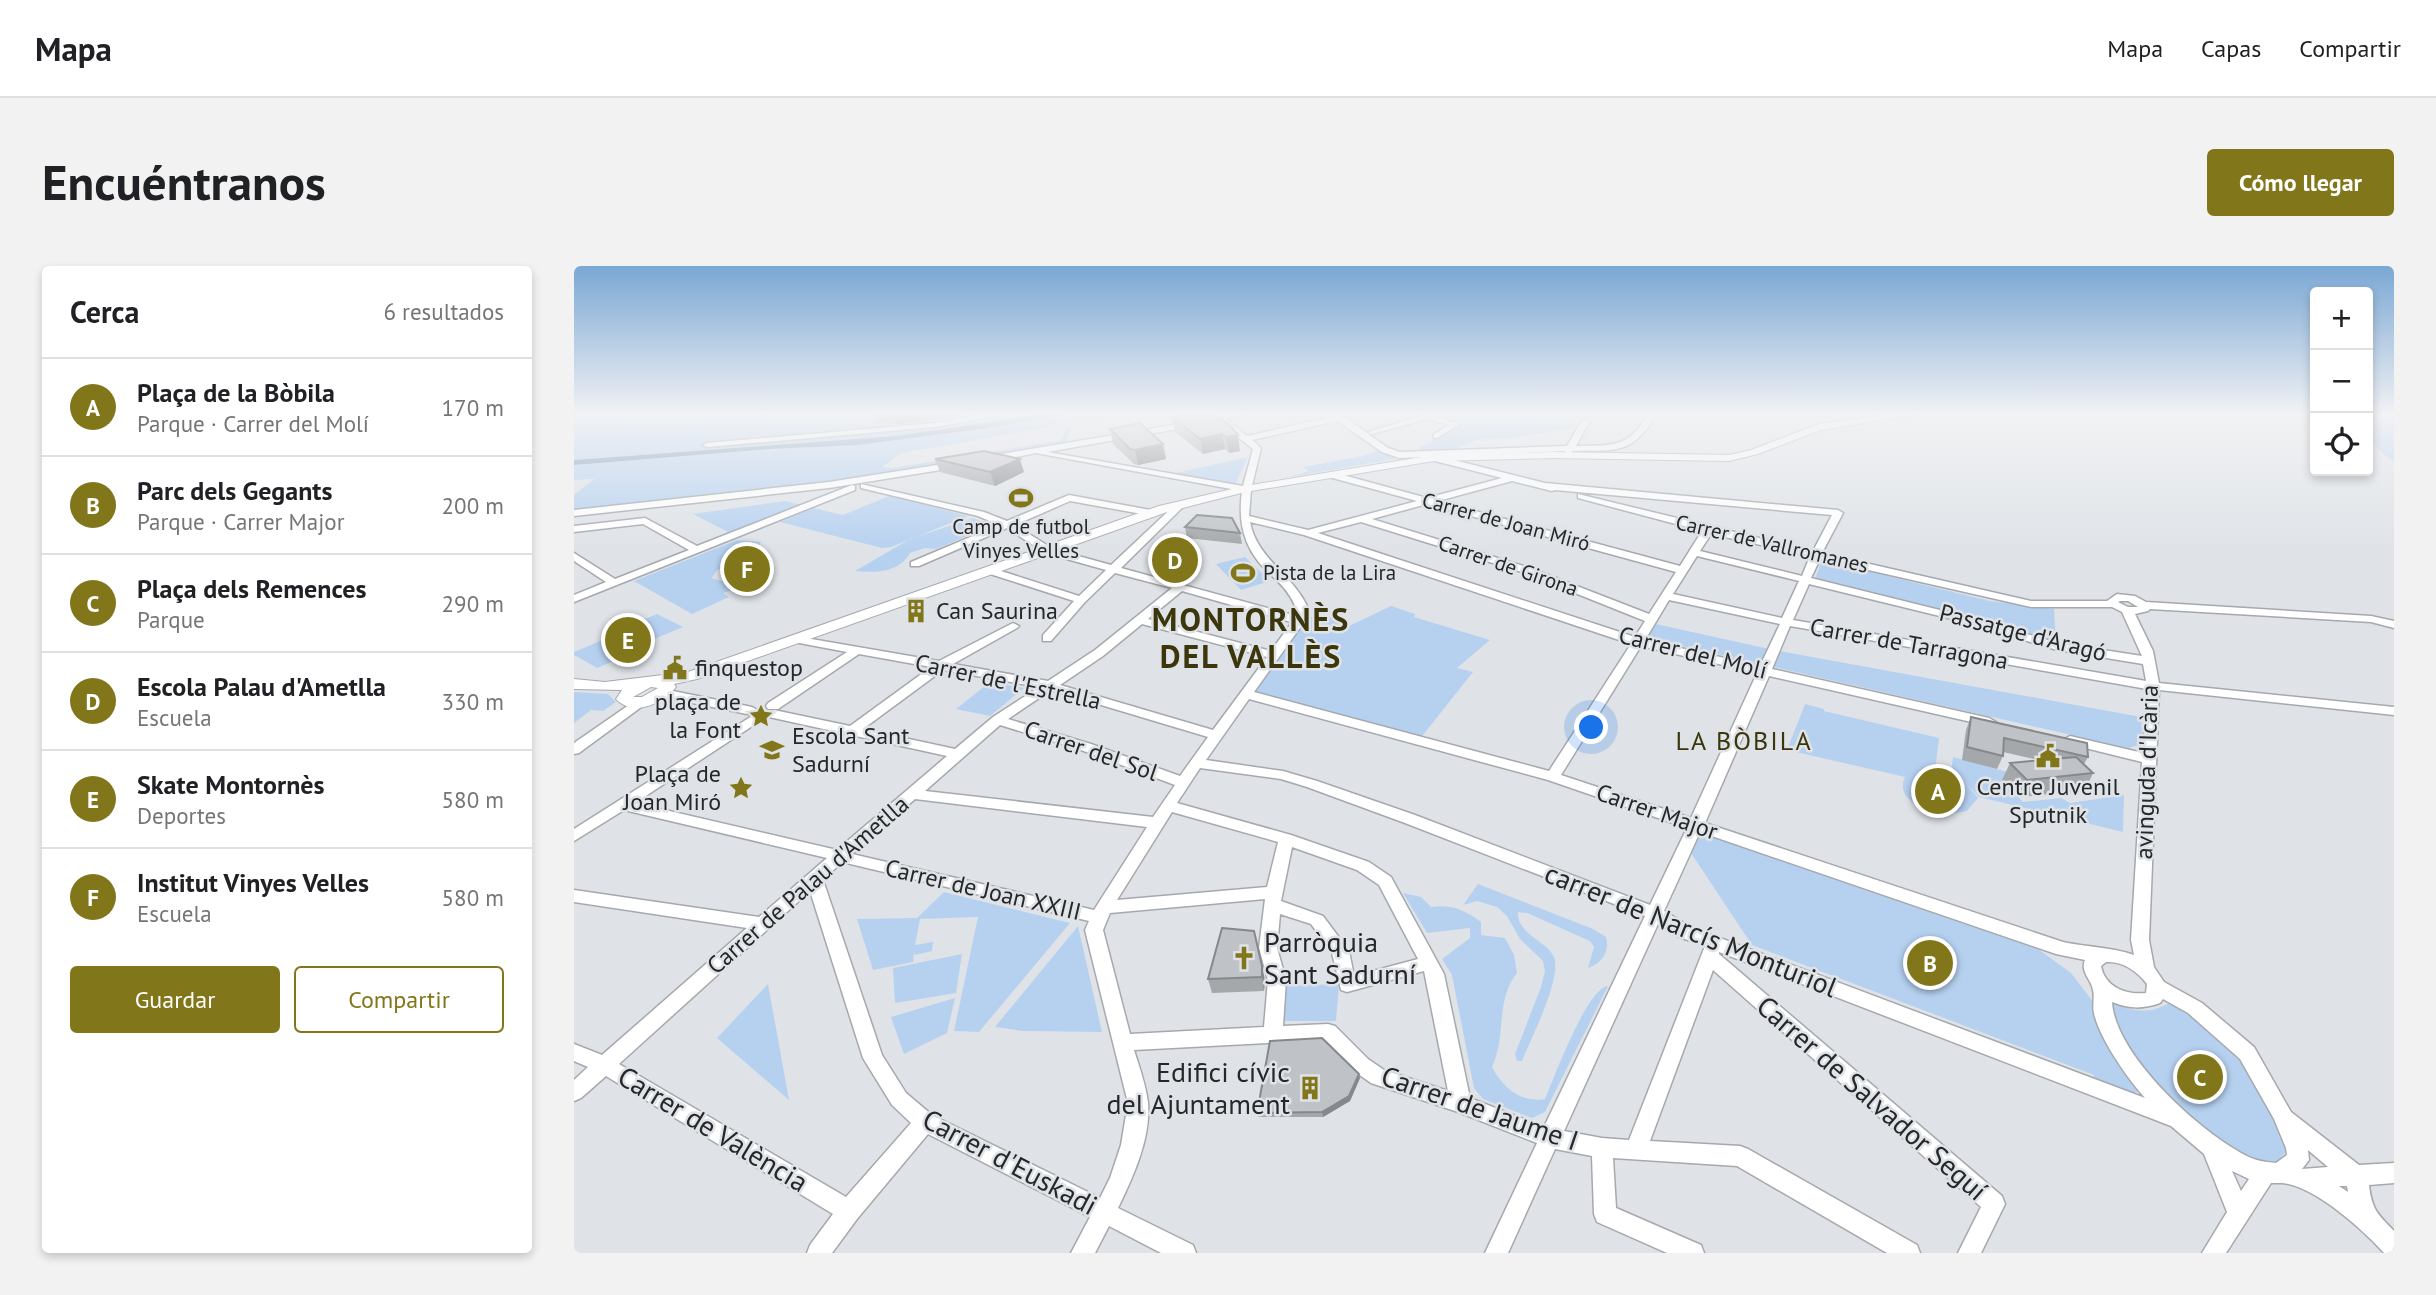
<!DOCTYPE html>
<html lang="es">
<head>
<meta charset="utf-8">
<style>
  :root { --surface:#fff; --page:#f2f2f2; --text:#202124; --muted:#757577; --line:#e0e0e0; --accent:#817619 }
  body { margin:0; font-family:"PT Sans",sans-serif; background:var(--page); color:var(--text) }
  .controls { position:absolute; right:21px; top:21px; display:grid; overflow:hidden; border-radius:7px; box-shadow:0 4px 10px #0003 }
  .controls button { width:63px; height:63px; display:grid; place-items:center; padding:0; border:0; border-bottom:2px solid var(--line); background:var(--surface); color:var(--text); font:35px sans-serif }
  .you { position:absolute; left:1018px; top:462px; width:24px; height:24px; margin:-18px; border:5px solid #fff; border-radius:50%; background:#1a73e8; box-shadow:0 0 0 10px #1a73e833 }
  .badge { display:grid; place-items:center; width:46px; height:46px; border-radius:50%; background:var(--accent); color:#fff; font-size:23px; font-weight:700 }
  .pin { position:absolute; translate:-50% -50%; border:4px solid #fff; box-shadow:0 2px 7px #0006 }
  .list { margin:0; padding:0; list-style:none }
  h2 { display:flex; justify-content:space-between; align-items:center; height:91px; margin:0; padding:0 28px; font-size:30px }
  h2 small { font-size:23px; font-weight:400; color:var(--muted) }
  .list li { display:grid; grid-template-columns:46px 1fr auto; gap:21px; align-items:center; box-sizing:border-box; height:98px; padding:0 28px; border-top:2px solid var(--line) }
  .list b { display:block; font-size:26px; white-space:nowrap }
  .list p { margin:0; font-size:23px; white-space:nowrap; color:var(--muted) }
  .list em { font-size:23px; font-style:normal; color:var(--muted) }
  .actions { display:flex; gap:14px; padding:21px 28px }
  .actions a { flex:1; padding:16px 0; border:2px solid var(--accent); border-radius:7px; text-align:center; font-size:24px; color:var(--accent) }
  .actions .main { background:var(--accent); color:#fff }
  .icon { flex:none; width:38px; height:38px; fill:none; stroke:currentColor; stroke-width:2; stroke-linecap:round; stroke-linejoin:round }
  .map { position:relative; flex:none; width:1820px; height:987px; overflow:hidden; border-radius:7px }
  header { display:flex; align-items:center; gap:42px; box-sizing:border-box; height:98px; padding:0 35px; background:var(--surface); border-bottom:2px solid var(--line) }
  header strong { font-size:33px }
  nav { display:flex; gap:38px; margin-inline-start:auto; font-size:24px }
  .intro { display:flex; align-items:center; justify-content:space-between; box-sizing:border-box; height:168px; padding:0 42px }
  h1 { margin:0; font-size:49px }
  .button { padding:18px 32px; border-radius:7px; background:var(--accent); color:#fff; font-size:24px; font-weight:700 }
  main { display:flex; gap:42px; padding:0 42px }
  aside { flex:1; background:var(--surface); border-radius:7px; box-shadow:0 4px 10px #0003 }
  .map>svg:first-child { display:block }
</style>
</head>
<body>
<header>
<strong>Mapa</strong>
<nav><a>Mapa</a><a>Capas</a><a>Compartir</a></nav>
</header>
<div class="intro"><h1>Encuéntranos</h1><a class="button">Cómo llegar</a></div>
<main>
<aside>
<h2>Cerca<small>6 resultados</small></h2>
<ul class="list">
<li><span class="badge">A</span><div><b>Plaça de la Bòbila</b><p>Parque · Carrer del Molí</p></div><em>170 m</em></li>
<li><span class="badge">B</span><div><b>Parc dels Gegants</b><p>Parque · Carrer Major</p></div><em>200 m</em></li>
<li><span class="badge">C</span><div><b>Plaça dels Remences</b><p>Parque</p></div><em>290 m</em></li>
<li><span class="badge">D</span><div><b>Escola Palau d'Ametlla</b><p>Escuela</p></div><em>330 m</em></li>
<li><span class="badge">E</span><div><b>Skate Montornès</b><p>Deportes</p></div><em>580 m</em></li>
<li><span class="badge">F</span><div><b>Institut Vinyes Velles</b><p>Escuela</p></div><em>580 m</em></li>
</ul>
<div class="actions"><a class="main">Guardar</a><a>Compartir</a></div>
</aside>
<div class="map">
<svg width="1820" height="987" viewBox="0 0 1820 987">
  <rect width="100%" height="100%" fill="#dfe3e7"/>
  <!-- green -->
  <path fill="#b6d1f0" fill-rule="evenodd" d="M0,147l111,8 20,-8 186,2 5,-2h76l-32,13 113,-13 -158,23 -321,24z
    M500,147h52l-53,10 -7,19 -213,36 -279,32v-15l20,-16 -20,1v-15l196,-16 88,-4 123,-16zM494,158l-6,14 -5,3 -164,27 -11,-1 19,-14z
    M923,147l80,9 -3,6 -63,10 -32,1 -24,10 -41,3 46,-29z
    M1794,147h26v48c-22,-14 -26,-23 -26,-48z
    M806,184l14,9 -105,18 20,-6 -6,-4 60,-11z
    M674,191l-13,28 -63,-11z
    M315,230l79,20 -77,31 -9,1 -102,-26 33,-14 30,7z
    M212,235l15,4 -1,2 -68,27 -39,-20z
    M399,252l15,6v3l-52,22 -11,-1 -15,5c-11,20 -35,20 -55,18l55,-32z
    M163,274l24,2 -2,3 -28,11 -3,3 6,4 -17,7 -5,8c13,7 33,0 47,-5l6,7 -42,13 6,4 -37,17 -58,-33z
    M671,291l25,24 -29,9 -25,-26z
    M1248,294l168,41 64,8 2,35 -63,-18 -7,-4 -171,-43z
    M817,340l24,8 -1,3 76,23 -33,28 16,4 -54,68 -173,-46 52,-76 30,-2 21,10z
    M83,348l26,13 -43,18 4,3 -47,20 -23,-13v-3l43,-18 -3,-2z
    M1082,358l118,26 367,67 2,27 -15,4 -481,-110z
    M416,416l34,6 -34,28 -34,-7z
    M0,426l34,2 8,8 -13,9 -12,-1 -17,13z
    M1231,438l19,5v2l115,27 -4,33 20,6 -4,-3 2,-17 73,20 -23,3 20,22 38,-4 9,5 54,-8 -1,37 -144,-35 -14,-15 13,16 -11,13c-20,6 -76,-4 -62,-34l-118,-27z
    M1124,565l340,118 33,24 23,30 9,34 36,54 -17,7 -30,-12 2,-11 -342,-130 -63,-95z
    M904,618l115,45 13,8c4,15 -4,26 -18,31l6,-21 -4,-6 -63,-28 -9,-1c-1,23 29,28 36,45 8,22 -23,81 -32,104h-5l-2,-7 26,-67 4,-16 -2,-10 -23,-22 -13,-23 -10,-9 -20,-6 -14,4z
    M370,626l126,31 -91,109 -25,-1 24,-114 -58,2 -5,26 18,-3 -1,9 -17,4 -1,-3 -1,10 -40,8 -16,-51 60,-1z
    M829,627l18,4 10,10c20,-3 34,3 50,15v13l24,3 9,17 3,18c-22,27 -10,62 -25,94 11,21 29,36 53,32 9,-21 42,-111 63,-113l-63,126 -13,6 -49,-19 -9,-11 -22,-113 -10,-16 28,-21v-10l-43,5z
    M504,660l24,106 -79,-1 -28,-4z
    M388,688l-6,39 -61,10 -2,-35z
    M194,718l21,116 -72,-62z
    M765,718l-3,37h-52l2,-35z
    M381,732l-8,35 -43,21 -13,-37z
    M1600,734l73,65 25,44 15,41 -13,16 -28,-4 -91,-73 -30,-44 -15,-42c25,9 42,12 64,-3z"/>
  <!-- water -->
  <path fill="#7593b6" d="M479,147h21l-93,16 -123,16 -88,4 -196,16v-5l321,-24z"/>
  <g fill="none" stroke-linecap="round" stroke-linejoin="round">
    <!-- minor casing -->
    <g stroke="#a5a9ad" stroke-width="3">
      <path id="minor" d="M660,147h17l-25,6 -4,-2z
        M753,147h9l7,3 45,32 12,4 167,-6 14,-24 4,-2 4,2 -13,24c37,-1 52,3 73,-33h8c-24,42 -40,37 -84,38l-6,6 -4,-3 2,-3 -166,7 -17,-6 -45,-31 -85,19 9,8 -10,42 -2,26 59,14 109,-29 -88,-24 -1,-2 4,-3 95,26 75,-20 -71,-18 -1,-2 4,-3 111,28 293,27 5,3 -21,40 209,48h76l10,-7 18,2 11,6 225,14 23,5v7l-23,-6 -221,-13 -2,2 -13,3 18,37 6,32 235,24v8l-235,-25 -10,250 5,27 10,15 38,21 52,44 37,65 68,53 35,-2v20l-25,2c3,25 8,28 25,46v22h-10c-21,-23 -70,-68 -103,-70 -3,0 -7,0 -10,0l-45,70h-24l25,-41 -23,-58 -33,-28 -452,-174v2l283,242 3,8 -24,49h-23l23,-46 -268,-237 -63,171 90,5 8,3 169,96 3,8h-33l-150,-87 -124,-8 3,50 85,37 3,8h-37l-70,-31 -3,-8 -2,-58 -37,-7 -47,104h-23l52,-110 -79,-31 -87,-29 -17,-12 -30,-31 -190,10c5,16 12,35 14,53 3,35 -15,74 -30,105l75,37 3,8h-35l-52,-27 -14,27h-24l19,-36 -162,-83 -71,85 -25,34h-25l3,-8 23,-31 -227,-138 -25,22 -7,3v-21l14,-13 -14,-6v-17l28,11 145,-127 -173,-26v-12l185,27 68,-59 -203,-48 -50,31v-12l178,-113 7,4 -2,3 -122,80 202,47 110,-94 -178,-39 -2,-3 7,-4 76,16 81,-59 -72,-13 -81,55h-10l-2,-3 2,-3 79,-51 -53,-10v-6l145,25 74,-38 6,3 -2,2 -64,36 95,17 47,-31 77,-62 -57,-15 -30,29 -34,39h-8v-6l31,-34 -87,-28v-4h8l84,27 27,-26 -61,-17 -38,-25 -88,38h-8v-4l88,-37 -21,-9 -117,-28v-4l123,28 23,9 62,-26 87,16 2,2 -5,3 -83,-15 -55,24 38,24 58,16 66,-62h6v4l-62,61 172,47 2,-9c-7,-17 -19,-26 -31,-38 -21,-22 -26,-47 -22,-77l-206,-38 -46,9 -4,-3 4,-3 201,-34 4,2 -1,2 -147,26 196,34 10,-37 -33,-26v-4h6l21,17 85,-19zM938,215l40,10 3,-1 277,25 -19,36 -235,-57v4l124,33 -22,35 -242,-65zM853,238l249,68 -27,42 -116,-45 -161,-50zM676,256l54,13 327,109 -82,127 -295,-79 48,-67 5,-19c-15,-32 -50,-47 -57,-84zM787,256l164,51 120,48 -10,16 -317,-104zM1137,268l99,22 -8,20 -102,-25zM1123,290l102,25 -17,37 -109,-24zM1246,293l211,48h81l10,5 20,44 -84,-13 -90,-26 -157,-39zM1235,318l151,37 97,29 86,14 3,17 -353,-61zM608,325l109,31 -1,3 -19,26 -123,-32zM1095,334l111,24 -20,42 -115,-26zM1546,335h8l10,6h-10l-10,-5zM568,358l125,33 -54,73 -153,-45 43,-29zM1216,360l357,63 -4,64 -73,-17 -7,4 2,3 77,19 -11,178 3,15c-23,-8 -48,-8 -71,-13l-358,-119 64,-147 220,50 7,-4 -7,-4 -217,-49zM1067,380l116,27 -66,145 -130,-43zM369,404l96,17 -46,30 -38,32 -92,-20zM477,424l157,47 -28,39 -89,-32 -83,-25zM675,433l299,81 139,48 -37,77 -235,-90 -98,-34 -34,-10 -77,-11zM426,459l81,25 94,35 -22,32 -228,-26zM626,502l81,11 26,8 98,36 240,93 -101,211 -74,-29 -26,-124 -53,-97 -22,-15 -78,-27 -114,-32zM341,533l232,28 -53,83 -242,-56zM598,546l106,30 -11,45 -150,13zM1126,566l356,122 29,6c-5,12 6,19 8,30 2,7 -1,15 1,23 5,25 34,66 51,85l-454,-171 -27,-16zM718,581l65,23 22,15 39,74 -64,17 -5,-25 -26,-35 -42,-15zM268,596l247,59 -4,9 43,173 -7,42 -11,33 -10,20 -168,-83 -26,-22 -24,-38 -59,-175zM236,625l53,167 29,47 19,18 -65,74 -227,-133zM691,633l-6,49 9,32 -4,47 -134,7 -27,-104 7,-17zM706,648l31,10 21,29 9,37 6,2 77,-21 24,120 -64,-21 -16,-11 -33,-33 -7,-2 -45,2 3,-46 -9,-32zM1084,658l21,13 26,9 -76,194 -27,-2 -38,-7zM1532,696c17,-1 31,9 41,22l-1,9c-19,2 -41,-5 -45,-27zM1589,733l25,14 52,46 34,60 12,29 1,7 -11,8c-9,-1 -19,-2 -27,-6 -46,-22 -134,-101 -137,-155 17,7 31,7 48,1zM1734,884l20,17 -26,2 7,-9zM1658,905l17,8 -8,12zM1765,920h8l1,6z
        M856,147h13l-8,3 25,8 -23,14h-3v-4l15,-9 -22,-6 -55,15 -4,-2z
        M408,148h3v4l-50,9 -228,20 -4,-2 4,-2 228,-20z
        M382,196l4,3 -1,2 -130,21 -255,28v-6l255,-28z
        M278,219l3,1v4l-281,112v-7l32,-13 -32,-21v-8l41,26 74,-29 -46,-26 -69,8v-6l71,-8 52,28z
        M89,423l89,18 7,4 -7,4 -94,-19 -1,-3z
        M65,432l6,4 -1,3 -65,48 -5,1v-11z"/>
    </g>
    <!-- tertiary casing -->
    <g stroke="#a5a9ad" stroke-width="2">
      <path id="tertiary" d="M1326,147h27l-106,17 -63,24 -29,7 -176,-3 -119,3 -189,31 -78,20 -470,167 -23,5 2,3c-13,17 -43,30 -60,12l6,-9 -48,-1v-10l31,3 83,-10 471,-166 86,-20 189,-31 119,-3 176,3 22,-5 68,-26zM77,421l7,1 -16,9h-9z"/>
    </g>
    <!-- minor -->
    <use href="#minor" fill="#fff" fill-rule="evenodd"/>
    <!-- tertiary -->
    <use href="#tertiary" fill="#fff" fill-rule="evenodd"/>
  </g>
  <!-- wall -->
  <path fill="#a4a8ab" d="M301,147h84l-8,4 -54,7 -19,-2z
    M637,148l29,37 -11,2 -4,-4 -22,5 -28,-22 -3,-15z
    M536,163l53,15 3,15 -28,6 -4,-1 -21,-20z
    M361,193l89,13 -29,14 -55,-14z
    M611,261l55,6 2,11 -55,-6z
    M1397,451l117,40 -4,7 9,9 -8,18 -66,6 -17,-17 8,-17 29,-3 -36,-8v4l-6,13 -35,-9 4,-30z
    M648,662l43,52 -1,11 -52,2 -4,-14z
    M786,812l-10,23 -27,16h-65l-1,-4z"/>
  <!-- shaded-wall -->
  <path fill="#86888b" d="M319,147h66l-8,4 -54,7z
    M648,168l3,15 -22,5 -3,-15z
    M664,169l2,16 -11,2 -3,-16z
    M589,178l3,15 -28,6 -3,-15z
    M446,193l4,13 -29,14 -5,-14z
    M688,700l3,14 -1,11 -2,-14z
    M785,808l1,4 -10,23 -27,16 -1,-5z"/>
  <!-- building -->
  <path fill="#bfc3c7" stroke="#86888b" stroke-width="2" d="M637,148l18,10 9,11 -12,2 -4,-3 -22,5 -28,-22z
    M566,157l23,21 -28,6 -5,-1 -20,-20z
    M410,185l36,8 -30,13 -55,-13z
    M623,249l35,3 8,15 -55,-6z
    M1397,451l116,26 1,14 -84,-19 -1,18 -36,-9z
    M1502,491l17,16 -66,7 -17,-17z
    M648,662l32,3 8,35v11l-54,2z
    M748,772l37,36 -10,22 -27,16 -65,1 13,-72z"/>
  <!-- sky -->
  <linearGradient id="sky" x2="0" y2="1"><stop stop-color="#7aa7d4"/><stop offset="0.52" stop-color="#f1f2f4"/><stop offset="1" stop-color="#f1f2f4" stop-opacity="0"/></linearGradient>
  <rect width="1820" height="285" fill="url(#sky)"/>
  <!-- icons -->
  <defs>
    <g id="stadium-bare" transform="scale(1.89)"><path d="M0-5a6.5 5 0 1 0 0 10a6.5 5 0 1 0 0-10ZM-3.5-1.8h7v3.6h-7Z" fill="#817619" stroke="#dfe3e7" stroke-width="2.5" paint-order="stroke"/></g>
    <g id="building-bare" transform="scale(1.89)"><path d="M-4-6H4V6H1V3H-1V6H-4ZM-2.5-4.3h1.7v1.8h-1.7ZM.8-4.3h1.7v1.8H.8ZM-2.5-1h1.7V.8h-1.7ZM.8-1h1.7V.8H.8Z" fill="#817619" stroke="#dfe3e7" stroke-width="2.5" paint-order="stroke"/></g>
    <g id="civic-bare" transform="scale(1.89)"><path d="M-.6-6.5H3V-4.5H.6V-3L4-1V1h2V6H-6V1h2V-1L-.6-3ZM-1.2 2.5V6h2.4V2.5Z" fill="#817619" stroke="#dfe3e7" stroke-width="2.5" paint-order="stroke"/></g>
    <g id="sight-bare" transform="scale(1.89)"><path d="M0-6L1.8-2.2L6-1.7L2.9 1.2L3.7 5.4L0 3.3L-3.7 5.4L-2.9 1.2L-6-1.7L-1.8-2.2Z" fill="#817619" stroke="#dfe3e7" stroke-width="2.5" paint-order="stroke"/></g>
    <g id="school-bare" transform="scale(1.89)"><path d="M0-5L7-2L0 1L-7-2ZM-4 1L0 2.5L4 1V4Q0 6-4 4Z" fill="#817619" stroke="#dfe3e7" stroke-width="2.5" paint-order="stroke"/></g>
    <g id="church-bare" transform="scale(1.89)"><path d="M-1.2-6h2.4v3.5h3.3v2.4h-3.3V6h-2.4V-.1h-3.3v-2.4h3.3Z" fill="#817619" stroke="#dfe3e7" stroke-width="2.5" paint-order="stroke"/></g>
  </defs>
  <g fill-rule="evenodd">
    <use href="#stadium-bare" x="447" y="232"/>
    <use href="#stadium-bare" x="669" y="307"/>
    <use href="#building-bare" x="342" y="345"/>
    <use href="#civic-bare" x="101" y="402"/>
    <use href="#sight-bare" x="187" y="450"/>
    <use href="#school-bare" x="198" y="484"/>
    <use href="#civic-bare" x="1474" y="490"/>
    <use href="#sight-bare" x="167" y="522"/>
    <use href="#church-bare" x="670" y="692"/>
    <use href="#building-bare" x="736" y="822"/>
  </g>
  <g text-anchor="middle" stroke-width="5" stroke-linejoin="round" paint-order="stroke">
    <!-- far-street labels -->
    <g font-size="21" fill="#252728" stroke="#dfe3e7">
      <text transform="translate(932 256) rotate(15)" y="7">Carrer de Joan Miró</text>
      <text transform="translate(1198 278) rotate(13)" y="7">Carrer de Vallromanes</text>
      <text transform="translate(934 300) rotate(19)" y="7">Carrer de Girona</text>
    </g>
    <!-- far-poi labels -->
    <g font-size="21" fill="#252728" stroke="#dfe3e7">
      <text x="447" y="268">Camp de futbol<tspan x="447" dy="24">Vinyes Velles</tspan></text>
      <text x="689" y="314" text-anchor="start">Pista de la Lira</text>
    </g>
    <!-- poi labels -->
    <g font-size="24" fill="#252728" stroke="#dfe3e7" text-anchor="start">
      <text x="362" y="353">Can Saurina</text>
      <text x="121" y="410">finquestop</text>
      <text x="167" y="444" text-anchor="end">plaça de<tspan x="167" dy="28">la Font</tspan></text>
      <text x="218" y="478">Escola Sant<tspan x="218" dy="28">Sadurní</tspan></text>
      <text x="147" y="516" text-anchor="end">Plaça de<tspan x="147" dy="28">Joan Miró</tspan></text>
      <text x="1474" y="529" text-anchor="middle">Centre Juvenil<tspan x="1474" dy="28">Sputnik</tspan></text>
    </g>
    <!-- street labels -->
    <g font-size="24" fill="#252728" stroke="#dfe3e7">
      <text transform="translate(1449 367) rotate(14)" y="8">Passatge d'Aragó</text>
      <text transform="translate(1335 378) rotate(10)" y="8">Carrer de Tarragona</text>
      <text transform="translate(1119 387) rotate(14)" y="8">Carrer del Molí</text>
      <text transform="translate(434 416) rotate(12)" y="8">Carrer de l'Estrella</text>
      <text transform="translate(517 485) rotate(19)" y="8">Carrer del Sol</text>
      <text transform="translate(1573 506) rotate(-88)" y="8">avinguda d'Icària</text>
      <text transform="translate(1083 546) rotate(19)" y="8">Carrer Major</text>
      <text transform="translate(234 619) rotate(-41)" y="8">Carrer de Palau d'Ametlla</text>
      <text transform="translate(409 624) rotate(13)" y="8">Carrer de Joan XXIII</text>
    </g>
    <!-- neighbourhood labels -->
    <g font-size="26" letter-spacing="2" fill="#3b360b" stroke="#dfe3e7">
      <text x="1170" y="484">LA BÒBILA</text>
    </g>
    <!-- near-street labels -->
    <g font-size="28" fill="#252728" stroke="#dfe3e7">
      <text transform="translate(1117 664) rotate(22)" y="10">carrer de Narcís Monturiol</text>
      <text transform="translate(1298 832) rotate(41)" y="10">Carrer de Salvador Seguí</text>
      <text transform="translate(906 842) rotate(19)" y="10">Carrer de Jaume I</text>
      <text transform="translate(139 863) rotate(31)" y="10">Carrer de València</text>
      <text transform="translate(436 896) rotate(28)" y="10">Carrer d'Euskadi</text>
    </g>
    <!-- near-poi labels -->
    <g font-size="28" fill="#252728" stroke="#dfe3e7" text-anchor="start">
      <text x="690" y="686">Parròquia<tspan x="690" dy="32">Sant Sadurní</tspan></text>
      <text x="716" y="816" text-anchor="end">Edifici cívic<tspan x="716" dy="32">del Ajuntament</tspan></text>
    </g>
    <!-- district labels -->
    <g font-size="32" font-weight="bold" letter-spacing="2" fill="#3b360b" stroke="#dfe3e7">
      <text x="677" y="365">MONTORNÈS<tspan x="677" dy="37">DEL VALLÈS</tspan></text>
    </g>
  </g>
</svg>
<div class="controls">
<button>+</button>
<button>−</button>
<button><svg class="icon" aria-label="locate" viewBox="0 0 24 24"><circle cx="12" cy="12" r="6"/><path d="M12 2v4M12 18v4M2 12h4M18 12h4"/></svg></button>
</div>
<div class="you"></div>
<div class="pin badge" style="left:1364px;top:525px">A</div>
<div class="pin badge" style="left:1356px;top:697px">B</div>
<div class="pin badge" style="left:1626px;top:811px">C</div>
<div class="pin badge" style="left:601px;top:294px">D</div>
<div class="pin badge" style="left:54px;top:374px">E</div>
<div class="pin badge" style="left:173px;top:303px">F</div>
</div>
</main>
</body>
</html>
